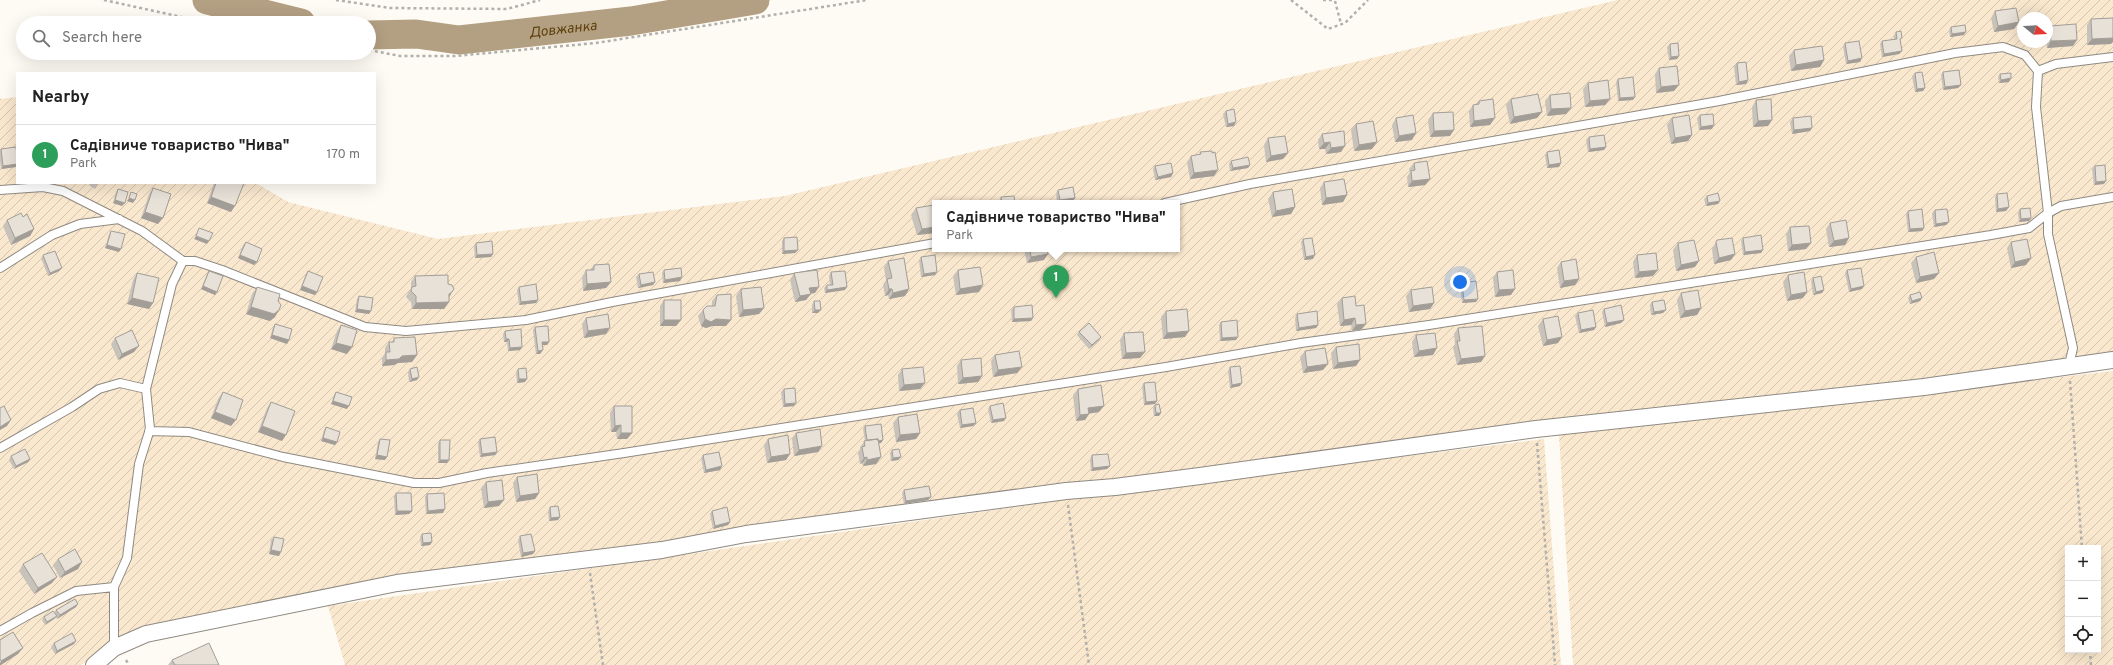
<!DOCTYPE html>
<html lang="en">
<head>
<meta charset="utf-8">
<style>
  :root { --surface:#fff; --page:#f2f2f2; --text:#222; --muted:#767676; --line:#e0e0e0; --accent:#1a58a9 }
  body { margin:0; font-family:Overpass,sans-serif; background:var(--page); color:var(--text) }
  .controls { position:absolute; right:12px; bottom:12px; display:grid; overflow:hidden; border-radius:0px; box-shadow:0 4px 16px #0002 }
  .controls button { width:36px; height:36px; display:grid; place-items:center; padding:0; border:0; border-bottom:1px solid var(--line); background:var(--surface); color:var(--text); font:20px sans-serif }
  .compass { position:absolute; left:2017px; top:12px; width:36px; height:36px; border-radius:50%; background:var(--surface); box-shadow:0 4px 16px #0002; rotate:108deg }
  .you { position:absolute; left:1460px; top:282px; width:14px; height:14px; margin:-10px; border:3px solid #fff; border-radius:50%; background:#1a73e8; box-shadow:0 0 0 6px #1a73e833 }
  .badge { display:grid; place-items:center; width:26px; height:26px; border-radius:50%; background:var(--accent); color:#fff; font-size:13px; font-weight:700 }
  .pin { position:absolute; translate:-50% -33px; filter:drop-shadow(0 1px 2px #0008) }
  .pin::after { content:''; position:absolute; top:21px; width:14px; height:12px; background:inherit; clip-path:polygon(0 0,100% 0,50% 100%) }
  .popup { position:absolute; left:932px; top:200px; width:248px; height:52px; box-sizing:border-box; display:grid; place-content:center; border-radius:0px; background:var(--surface); filter:drop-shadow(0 1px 3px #0005); font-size:13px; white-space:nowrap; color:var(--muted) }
  .popup b { font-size:15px; color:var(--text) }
  .popup::after { content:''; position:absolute; left:50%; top:100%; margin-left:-8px; border:8px solid transparent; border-top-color:var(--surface) }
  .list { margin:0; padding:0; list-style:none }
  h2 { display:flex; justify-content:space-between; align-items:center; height:52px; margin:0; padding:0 16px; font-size:17px }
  h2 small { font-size:13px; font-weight:400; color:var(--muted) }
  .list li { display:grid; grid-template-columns:26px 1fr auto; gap:12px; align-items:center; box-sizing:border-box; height:60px; padding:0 16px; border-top:1px solid var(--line) }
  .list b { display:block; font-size:15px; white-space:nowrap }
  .list p { margin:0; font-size:13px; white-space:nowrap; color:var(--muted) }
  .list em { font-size:13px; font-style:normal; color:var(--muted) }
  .icon { flex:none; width:22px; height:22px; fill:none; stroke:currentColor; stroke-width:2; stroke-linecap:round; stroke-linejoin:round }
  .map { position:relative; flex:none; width:2113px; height:665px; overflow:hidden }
  .search { position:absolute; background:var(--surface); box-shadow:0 4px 16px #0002; left:16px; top:16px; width:360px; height:44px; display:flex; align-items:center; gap:10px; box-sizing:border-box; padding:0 14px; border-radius:22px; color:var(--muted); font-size:15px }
  .panel { position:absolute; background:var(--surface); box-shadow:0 4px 16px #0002; left:16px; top:72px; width:360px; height:112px; border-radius:0px }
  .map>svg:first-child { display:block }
</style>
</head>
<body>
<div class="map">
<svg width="2113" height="665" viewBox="0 0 2113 665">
  <defs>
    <pattern id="garden-furrows" width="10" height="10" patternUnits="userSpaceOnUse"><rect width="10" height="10" fill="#f9e7ce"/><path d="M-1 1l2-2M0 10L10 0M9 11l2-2" fill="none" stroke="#d4c5b0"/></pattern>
  </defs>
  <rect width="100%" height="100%" fill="#fefbf5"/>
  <!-- garden -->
  <path fill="url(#garden-furrows)" fill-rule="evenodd" d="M1618,0h495v357l-1548,199 -328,51 -93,20 -63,38h-81v-566l17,-2v86h239l32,19 150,37 347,-43zM2023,18h24v24h-24zM935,203h242v46h-242z
    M2113,371v294h-540l-14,-230zM2068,548h30v102h-30z
    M1544,439l17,226h-1216l-17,-59 784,-113z"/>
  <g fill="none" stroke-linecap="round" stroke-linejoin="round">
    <!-- river -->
    <g stroke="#b39f82" stroke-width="29">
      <path d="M207,0l94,23"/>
      <path id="s1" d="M369,35l47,-1 43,6 172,-19 124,-21"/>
    </g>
    <!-- service casing -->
    <g stroke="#8f8a82" stroke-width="10">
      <path id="service" d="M0,190l43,-3 20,4 79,40 41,30h12l27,9 143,57 41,4 120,-11 86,-18 323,-59
        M1165,203l85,-19 469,-83 236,-48 48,-6 22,8 13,16
        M0,268l52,-33 28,-11 39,-5
        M2069,365l4,-17 -25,-114v-21l-12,-106 2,-36 18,-7 57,-7
        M149,431l40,1 94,25 131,26h25l48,-10 137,-20 542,-86 135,-24 128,-18 562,-90 38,-7 19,-15 13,-7 52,-9
        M0,448l72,-41 27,-18 21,-6 26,6
        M0,631l32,-18 44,-22 38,-4
        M114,648v-61l13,-29 12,-94 11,-35 -4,-40 26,-105 11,-23"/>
    </g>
    <!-- minor casing -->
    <g stroke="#8f8a82" stroke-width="18">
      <path id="minor" d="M94,665l20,-17 32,-14 251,-51 265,-33 84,-16 320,-43 49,-4 85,-11 336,-47 388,-42 189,-27"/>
    </g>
    <!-- path -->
    <path stroke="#b2b0ab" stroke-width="2.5" stroke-dasharray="3 3" stroke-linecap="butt" d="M104,0l105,23
      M336,0l54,8 117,1 33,-9
      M1291,0l37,29 17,-6 23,-23
      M1323,0h12
      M1335,1l6,23
      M369,50l31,6h55l141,-13 271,-43
      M2070,381l12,167
      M1537,443l18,222
      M1068,505l21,160
      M590,573l13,92
      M2090,650l1,15
      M126,660l3,5"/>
    <!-- service -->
    <use href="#service" stroke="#fff" stroke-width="8"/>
    <!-- minor -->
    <use href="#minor" stroke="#fff" stroke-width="16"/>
  </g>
  <!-- wall -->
  <path fill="#c7c2ba" d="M1995,11l24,11 -5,7 -20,3 -3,-14z
    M2091,19l20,25 -24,1v-20z
    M2050,26l27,14 -4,6 -26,2 -1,-6h1v-12z
    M1951,27l13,8 -14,2 -1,-7z
    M1896,32l4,9 2,10 -3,3 -17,3 -2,-13 2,-3 12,-2v-4z
    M1845,43l17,15 -2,4 -14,2 -3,-18z
    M1670,44l9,12 -2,3 -8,1 -2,-13z
    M1794,50l30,10 -4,7 -29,4 -2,-15z
    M1737,63l11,17 -2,4 -10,1 -2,-19z
    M1659,68l15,23 -18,2 -1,-19z
    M1943,72l18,13 -3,3 -15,2 -2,-15z
    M1915,73l10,15 -2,3 -8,1 -3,-16z
    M2000,74l9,8 -10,1 -1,-6z
    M1618,79l15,21 -15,1 -2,-19z
    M1588,83l17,22 -20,2 -2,-18z
    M1550,95l21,13 -5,6 -19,2 -2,-15z
    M1511,99l31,13 -5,6 -27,6 -4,-19z
    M1756,100l16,20 -4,6 -15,1 -1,-20z
    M1479,101l11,24 -20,2 -1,-16 4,-6 3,-1z
    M1226,111l8,15 -8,1 -3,-13z
    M1433,113l17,23 -20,1 -2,-17z
    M1700,115l12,14 -13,1 -2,-12z
    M1396,118l16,22 -17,2 -3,-17z
    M1672,118l20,17 -4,6 -17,3 -4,-19z
    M1793,118l19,10 -2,3 -18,3 -2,-12z
    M1356,124l16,25 -18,2 -3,-21z
    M1322,134l19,18 -15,2 -1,-5h-6l-1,-9z
    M1589,137l17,10 -2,3 -16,2 -2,-12z
    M1268,138l20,15 -5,6 -17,3 -2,-17z
    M1,149l15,18 -15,2 -1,-8v-11z
    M1200,152l14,24 -24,3 -3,-17 4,-6 8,-1z
    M1547,152l14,11 -2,4 -12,1 -2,-13z
    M1231,161l19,4 -2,3 -18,3 -1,-7z
    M1414,163l16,16 -5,6 -17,2 -1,-10 3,-5 -1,-3z
    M1155,166l18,7 -2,4 -16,3 -2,-11z
    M2095,166l9,18 -10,1 -2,-16z
    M1324,182l23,13 -4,7 -21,3 -2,-17z
    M90,183h9l-4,6 -6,-4z
    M214,183h30l-13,29 -24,-9z
    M153,188l5,36 -17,-6 8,-24z
    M118,189l4,17 -9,-3 3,-11z
    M1058,190l17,8 -2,3 -16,2 -1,-10z
    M1273,192l22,15 -4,7 -19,3 -4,-18z
    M1997,194l9,17 -10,1 -1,-15z
    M1707,196l13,5 -2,3 -12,2 -2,-7z
    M1001,197l14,6h-16v-2z
    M916,208l19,6v19l-18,2 -6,-20z
    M2020,209l9,12 -10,1 -1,-9z
    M1935,210l14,12 -3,3 -12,2 -2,-14z
    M1908,211l16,17 -2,3 -14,1 -2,-18z
    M23,217l11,12 -4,7 -19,9 -8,-19 4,-6z
    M1830,223l15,22 -16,2 -3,-18z
    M1790,227l21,16 -5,6 -18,2 -2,-17z
    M111,231l8,21 -14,-4 4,-14z
    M784,238l14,12 -3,3 -13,1v-13z
    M1743,238l20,12 -2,3 -18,2 -2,-14z
    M1303,239l10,20 -9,1 -3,-18z
    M1717,240l18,14 -4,6 -17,4 -2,-15z
    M246,242l11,20 -3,3 -16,-7 5,-13z
    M2011,242l15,23 -15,3 -4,-20z
    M476,243l17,11 -2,3 -16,1 -1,-12z
    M1678,243l17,24 -19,4 -3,-21z
    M1024,249h24l-4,11 -17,3z
    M43,255l16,16 -11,5 -7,-18z
    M1637,255l16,21 -18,2 -2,-16z
    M921,257l14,18 -14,2 -2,-17z
    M1916,257l18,22 -18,4 -5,-20z
    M888,261l21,28 -4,7 -16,3 -1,-4 -3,1 -2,-11 3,-5 -2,-12z
    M1561,262l18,17 -4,6 -15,3 -3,-20z
    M594,265l17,17 -5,6 -23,3 -1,-14 4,-7h4z
    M664,270l18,7 -2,4 -17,2 -1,-10z
    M958,270l25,15 -4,7 -23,3 -3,-19z
    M1847,270l17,16 -2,3 -13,3 -4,-19z
    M209,271l6,24 -14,-6 6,-15z
    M308,271l7,24 -15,-5 6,-16z
    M831,272l14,18 -20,3 -1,-5 3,-3h3l-1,-9z
    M1497,272l14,23 -16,2 -2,-19z
    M137,273l16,30 -4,6 -22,-5 6,-24z
    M794,273l21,20 -5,1 -4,6 -11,2 -5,-22z
    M639,274l16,8 -2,3 -15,3 -2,-11z
    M1788,275l15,23 -16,3 -4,-19z
    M415,276l33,8 4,8 -3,6v4l-5,7h-32l-1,-7 -5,-5 2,-4 3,-4v-7z
    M1813,278l11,12 -2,3 -9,2 -2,-14z
    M1462,283l14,19 -14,1 -2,-17z
    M257,287l21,14 -3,16 -5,4 -24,-7 6,-20z
    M519,287l19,13 -2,3 -17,2 -2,-15z
    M741,289l23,19 -5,6 -20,3 -3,-21z
    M1411,290l23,13 -4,6 -21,3 -3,-16z
    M1681,293l20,15 -4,7 -17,3 -3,-18z
    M717,295l9,31h-14l-6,2 -5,-2 -3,-10 5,-6 9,-4v-5z
    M1910,295l12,3 -2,3 -10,3 -2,-6z
    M359,296l12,15 -2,3 -14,-2 2,-13z
    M1342,298l14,8 10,18 -5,6 -9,1 -1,-6 -11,1 -3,-22z
    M664,300l17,20 -5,6h-16v-20z
    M814,301l4,12h-6v-8z
    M1652,302l11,11 -12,2 -1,-10z
    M1014,307l19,11 -2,3 -19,1 -1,-12z
    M1604,309l20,11 -3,3 -16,4 -3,-15z
    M1166,311l19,26 -22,2 -2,-22z
    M1578,313l18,14 -2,3 -15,3 -4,-17z
    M1297,314l21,11 -2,3 -20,3 -1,-13z
    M586,318l20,16 -22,4 -2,-14z
    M1543,319l15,24 -15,3 -5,-20z
    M1221,322l15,18 -16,1 -1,-16z
    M275,324l14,16 -2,4 -17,-6 3,-11z
    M341,325l6,29 -16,-5 6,-18z
    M535,327l14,15 -2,3h-5l-2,9h-4l-3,-24z
    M1458,328l27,28 -4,6 -24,3 -4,-18 2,-3 -1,-10z
    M505,331l17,16 -2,3 -12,1 -1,-9h-3l-1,-8z
    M1079,332l20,8 -10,9 -12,-14z
    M1124,333l16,25 -18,1 -2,-19z
    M1416,335l17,20 -19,2 -2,-15z
    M115,338l19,14 -16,8 -7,-16z
    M394,338l23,17 -5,7 -14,1 -4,2 -12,1v-8l3,-5v-5l4,-6h3z
    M1336,347l24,13 -4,6 -23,3 -2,-16z
    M1305,351l18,19 -20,3 -3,-16z
    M995,355l22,18 -24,4 -2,-16z
    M961,360l21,16 -4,6 -20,2 -1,-18z
    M1230,367l10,19 -10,2 -2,-17z
    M410,369l7,11 -8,2 -1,-10z
    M518,369l7,13 -8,1 -1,-11z
    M902,369l23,14 -5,6 -21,2 -1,-16z
    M1144,383l11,21 -11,1 -2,-19z
    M784,389l10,17 -11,1 -2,-15z
    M1078,389l21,23 -10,2 -4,6 -9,1 -3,-26z
    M223,392l8,34 -20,-8 7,-19z
    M336,392l11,17 -16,-5 3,-9z
    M271,402l11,39 -24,-9 9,-24z
    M1155,405l4,11h-5l-1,-8z
    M614,406l18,27 -5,6h-10l-1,-7h-5l-1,-19z
    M990,406l14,15 -13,2 -3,-14z
    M960,410l16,13 -3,3 -13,2 -3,-14z
    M898,417l22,16 -4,6 -20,3 -3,-19z
    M865,426l18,14 -2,3h-2l-3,21 -13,2 -1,-3 -2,1 -2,-11 2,-3v-3l5,-6 -2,-12z
    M326,427l11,15 -2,3 -14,-4 3,-11z
    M796,433l26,13 -4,6 -24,4 -2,-17z
    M380,439l5,21 -10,-1 3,-17z
    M480,439l17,13 -2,3 -15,2 -2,-15z
    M768,439l18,21 -19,3 -3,-18z
    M440,440l7,23h-9v-19z
    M892,450l9,7 -3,3 -7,1 -1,-8z
    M703,455l19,11 -2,4 -16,3 -3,-15z
    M1092,455l18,11 -3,3 -16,2 -1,-12z
    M11,456l19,3 -2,3 -14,7 -5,-9z
    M517,477l22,16 -4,6 -19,3 -3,-19z
    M486,482l13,24 -15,2 -3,-20z
    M904,490l27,7 -3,3 -24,4 -2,-11z
    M396,493l16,18 -3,3 -14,1 -1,-19z
    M427,494l16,19 -17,1 -1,-17z
    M550,507l10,10 -2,3 -9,1 -1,-10z
    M712,511l18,11 -2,3 -15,4 -3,-15z
    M422,534l10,8 -2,3 -9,1 -1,-9z
    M520,536l15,15 -2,3 -12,3 -3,-17z
    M274,537l5,19 -10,-2 2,-14z
    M58,559l24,3 -4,7 -18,9 -7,-13z
    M23,564l29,19 -18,11 -15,-23z
    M76,607l-19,12 -1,-2 -2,2 -9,6 -3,-5 2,-3 10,-4 2,-3z
    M54,643l20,1 -19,10 -4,-7z
    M172,660l47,5h-51z"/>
  <!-- shaded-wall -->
  <path fill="#a29e97" d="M2019,22l-5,7 -20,3 4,-6z
    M1966,32l-2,3 -14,2 2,-3z
    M2113,38v4l-2,2 -24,1 5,-6z
    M2077,40l-4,6 -26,2 4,-7z
    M1902,51l-3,3 -17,3 2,-3z
    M1679,56l-2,3 -8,1 2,-3z
    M1862,58l-2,4 -14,2 2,-3z
    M1824,60l-4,7 -29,4 5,-6z
    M2011,78l-2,4 -10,1 2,-3z
    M1748,80l-2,4 -10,1 3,-3z
    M1679,85l-5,6 -18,2 5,-6z
    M1961,85l-3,3 -15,2 2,-3z
    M1925,88l-2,3 -8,1 2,-3z
    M1635,97l-2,3 -15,1 2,-3z
    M1610,99l-5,6 -20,2 5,-6z
    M1571,108l-5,6 -19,2 4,-7z
    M1542,112l-5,6 -27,6 4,-7z
    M1495,118l-5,7 -20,2 4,-6z
    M1772,120l-4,6 -15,1 5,-6z
    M1236,122l-2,4 -8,1 2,-3z
    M1714,125l-2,4 -13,1 2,-3z
    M1812,128l-2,3 -18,3 2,-4z
    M1454,130l-4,6 -20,1 4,-6z
    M1416,133l-4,7 -17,2 4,-6z
    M1692,135l-4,6 -17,3 4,-6z
    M1330,142l-5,7h-6l5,-6z
    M1377,142l-5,7 -18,2 5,-6z
    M1345,146l-4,6 -15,2 5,-6z
    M1606,147l-2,3 -16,2 2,-3z
    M1288,153l-5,6 -17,3 5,-6z
    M1561,163l-2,4 -12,1 2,-3z
    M17,164l-1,3 -15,2 2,-3z
    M1250,165l-2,3 -18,3 3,-3z
    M1218,170l-4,6 -24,3 4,-6z
    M1173,173l-2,4 -16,3 3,-3z
    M1430,179l-5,6 -17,2 4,-6z
    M2106,181l-2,3 -10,1 2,-3z
    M1347,195l-4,7 -21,3 4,-7z
    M211,197l24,9 -4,6 -24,-9z
    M129,198l6,2 -2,3 -6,-2z
    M1075,198l-2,3 -15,2 2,-3z
    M115,200l10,3 -3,3 -9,-3z
    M1720,201l-2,3 -12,2 2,-3z
    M1295,207l-4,7 -19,3 4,-6z
    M2009,207l-3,4 -10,1 2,-3z
    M145,212l18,6 -5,6 -17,-6z
    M2031,218l-2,3 -10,1 2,-3z
    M1949,222l-3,3 -12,2 2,-3z
    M935,227v6l-18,2 5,-6z
    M1924,228l-2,3 -14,1 2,-3z
    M34,229l-4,7 -19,9 4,-7z
    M196,236l13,5 -2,3 -13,-5z
    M1849,238l-4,7 -16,2 5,-6z
    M1811,243l-5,6 -18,2 4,-6z
    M107,245l14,4 -2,3 -14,-4z
    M1104,249h12l-14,2z
    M798,250l-3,3 -13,1 2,-3z
    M1763,250l-2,3 -18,2 2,-3z
    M493,254l-2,3 -16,1 2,-3z
    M1048,254l-4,6 -17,3 4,-6z
    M1735,254l-4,6 -17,4 5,-6z
    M240,255l17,7 -3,3 -16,-7z
    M1315,255l-2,4 -9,1 2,-3z
    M2031,258l-5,7 -15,3 4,-6z
    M1699,261l-4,6 -19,4 5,-6z
    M62,268l-3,3 -11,5 2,-3z
    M1658,270l-5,6 -18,2 4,-6z
    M937,272l-2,3 -14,2 3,-3z
    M1939,273l-5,6 -18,4 4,-6z
    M682,277l-2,4 -17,2 2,-3z
    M1579,279l-4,6 -15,3 4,-7z
    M611,282l-5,6 -23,3 4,-7z
    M655,282l-2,3 -15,3 3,-3z
    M983,285l-4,7 -23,3 4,-6z
    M203,286l14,6 -2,3 -14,-6z
    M302,286l15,6 -2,3 -15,-5z
    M1864,286l-2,3 -13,3 2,-3z
    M819,287l-4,6 -10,1 4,-6z
    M847,287l-2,3 -20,3 2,-3z
    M889,289h3l-4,6 -3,1z
    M909,289l-4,7 -16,3 4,-6z
    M1515,289l-4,6 -16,2 4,-7z
    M1824,290l-2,3 -9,2 3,-3z
    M452,292l-4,7 1,-5z
    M1807,292l-4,6 -16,3 4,-6z
    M811,294l-5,6 -11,2 5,-6z
    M132,298l21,5 -4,6 -22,-5z
    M1922,298l-2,3 -10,3 2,-3z
    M1478,299l-2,3 -14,1 2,-3z
    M538,300l-2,3 -17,2 2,-3z
    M449,302l-5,7h-32l4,-6z
    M1434,303l-4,6 -21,3 4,-6z
    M251,307l28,3 -4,7 -5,4 -24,-7z
    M764,308l-5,6 -20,3 4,-7z
    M1701,308l-4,7 -17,3 5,-7z
    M357,309l14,2 -2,3 -14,-2z
    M815,310h6l-3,3h-6z
    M1666,310l-3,3 -12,2 3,-3z
    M1033,318l-2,3 -19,1 2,-3z
    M1355,318l-4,7 -11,1 4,-6z
    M705,319h11l15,1 -5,6h-14l-6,2 -5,-2z
    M664,320h17l-5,6h-16z
    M1624,320l-3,3 -16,4 2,-4z
    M1366,324l-5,6 -9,1 4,-6z
    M1318,325l-2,3 -20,3 3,-3z
    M1596,327l-2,3 -15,3 2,-3z
    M610,328l-4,6 -22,4 4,-7z
    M1189,331l-4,6 -22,2 4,-6z
    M272,335l17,5 -2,4 -17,-6z
    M1101,337l-2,3 -10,9 3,-4z
    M1238,337l-2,3 -16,1 2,-3z
    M1562,337l-4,6 -15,3 4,-6z
    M506,339h3l-2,3h-3z
    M542,342h7l-2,3h-7z
    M336,343l16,4 -5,7 -16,-5z
    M139,346l-5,6 -16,8 4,-6z
    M522,347l-2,3 -12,1 2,-3z
    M1437,348l-4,7 -19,2 5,-6z
    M543,350l-3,4h-4l2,-3z
    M1145,352l-5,6 -18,1 4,-6z
    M417,355l-5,7 -14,1 -4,2 -12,1 4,-6 16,-4z
    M1485,356l-4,6 -24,3 4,-6z
    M1360,360l-4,6 -23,3 5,-6z
    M1328,364l-5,6 -20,3 4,-6z
    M1022,367l-5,6 -24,4 5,-7z
    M982,376l-4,6 -20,2 5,-6z
    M419,377l-2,3 -8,2 3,-3z
    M519,379h8l-2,3 -8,1z
    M925,383l-5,6 -21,2 5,-6z
    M1242,383l-2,3 -10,2 2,-3z
    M333,401l16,5 -2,3 -16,-5z
    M1157,401l-2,3 -11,1 2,-3z
    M796,403l-2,3 -11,1 2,-3z
    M1104,406l-5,6 -15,2 4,-6z
    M215,412l21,8 -5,6 -20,-8z
    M1156,413h5l-2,3h-5z
    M1089,414l-4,6 -9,1 4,-6z
    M1006,418l-2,3 -13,2 2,-3z
    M11,420l-4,6 -7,4v-3z
    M976,423l-3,3 -13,2 2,-3z
    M621,425l-5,7h-5l4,-6z
    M262,426l24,9 -4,6 -24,-9z
    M621,433h11l-5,6h-10z
    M920,433l-4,6 -20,3 4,-7z
    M323,438l14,4 -2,3 -14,-4z
    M883,440l-2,3 -16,2 3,-3z
    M822,446l-4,6 -24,4 5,-6z
    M497,452l-2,3 -15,2 2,-3z
    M790,454l-4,6 -19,3 4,-6z
    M377,455l10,2 -2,3 -10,-1z
    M867,457l-5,6 -2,1 4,-6z
    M881,457l-5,7 -13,2 4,-6z
    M901,457l-3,3 -7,1 2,-3z
    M30,459l-2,3 -14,7 2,-3z
    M440,460h9l-2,3h-9z
    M722,466l-2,4 -16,3 2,-3z
    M1110,466l-3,3 -16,2 2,-3z
    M539,493l-4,6 -19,3 4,-6z
    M931,497l-3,3 -24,4 2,-3z
    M504,500l-5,6 -15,2 4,-6z
    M445,509l-2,4 -17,1 2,-3z
    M397,511h15l-3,3 -14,1z
    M560,517l-2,3 -9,1 2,-3z
    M730,522l-2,3 -15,4 2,-3z
    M432,542l-2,3 -9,1 2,-3z
    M271,550l10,2 -2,4 -10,-2z
    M535,551l-2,3 -12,3 2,-4z
    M82,562l-4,7 -18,9 5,-6z
    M57,577l-5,6 -18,11 4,-6z
    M78,604l-2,3 -19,12 3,-4z
    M57,616l-3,3 -9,6 2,-3z
    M76,641l-2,3 -19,10 2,-3z
    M23,648l-5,6 -17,11h-1v-2l1,-2z"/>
  <!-- building -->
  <path fill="#e7e1d8" stroke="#a29e97" d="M2016,8l3,14 -21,4 -3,-15z
    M2113,18v20l-21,1 -1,-20z
    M2076,24l1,16 -26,1 -1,-15z
    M1965,25l1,7 -14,2 -1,-7z
    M1901,31l1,7 -2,1 2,12 -18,3 -2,-13 15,-2 -1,-7z
    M1859,41l3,17 -14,3 -3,-18z
    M1678,43l1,13 -8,1 -1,-13z
    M1822,46l2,14 -28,5 -2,-15z
    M1746,62l2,18 -9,2 -2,-19z
    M1677,66l2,19 -18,2 -2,-19z
    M1959,70l2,15 -16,2 -2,-15z
    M1922,72l3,16 -8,1 -2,-16z
    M2011,73v5l-10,2 -1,-6z
    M1633,77l2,20 -15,1 -2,-19z
    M1608,80l2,19 -20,2 -2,-18z
    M1570,93l1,15 -20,1 -1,-14z
    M1538,94l4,18 -28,5 -3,-18z
    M1493,99l2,19 -21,3 -1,-16 6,-1v-3z
    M1771,99l1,21 -14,1 -2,-21z
    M1234,109l2,13 -8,2 -2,-13z
    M1453,112l1,18 -20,1 -1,-18z
    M1713,114l1,11 -13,2 -1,-12z
    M1413,115l3,18 -17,3 -3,-18z
    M1689,115l3,20 -17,3 -3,-20z
    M1811,116l1,12 -18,2 -1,-12z
    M1373,121l4,21 -18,3 -3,-21z
    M1344,131l1,15 -14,2 -1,-6 -6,1 -2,-9z
    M1604,135l2,12 -16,2 -1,-12z
    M1285,136l3,17 -17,3 -3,-18z
    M16,147l1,8v9l-14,2 -2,-17z
    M1559,150l2,13 -12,2 -2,-13z
    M1212,151v2l3,-1 3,18 -24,3 -3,-17 10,-2 -1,-2z
    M1248,157l2,8 -17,3 -2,-7z
    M1427,161l3,18 -18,2 -1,-10 4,-1 -1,-7z
    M1171,163l2,10 -15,4 -3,-11z
    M2105,165l1,16 -10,1 -1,-16z
    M1344,179l3,16 -21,3 -2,-16z
    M216,183h28l-9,23 -24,-9z
    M1073,187l2,11 -15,2 -2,-10z
    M153,188l18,6 -8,24 -18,-6z
    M118,189l10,3 -3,11 -10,-3z
    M1292,189l3,18 -19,4 -3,-19z
    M131,192l6,2 -2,6 -6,-2z
    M1718,193l2,8 -12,2 -1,-7z
    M2007,193l2,14 -11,2 -1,-15z
    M1014,196l1,7h-13l-1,-6z
    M934,205l1,9v13l-13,2 -6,-21z
    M2030,208l1,10 -10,1 -1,-10z
    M1922,209l2,19 -14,1 -2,-18z
    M1947,209l2,13 -13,2 -1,-14z
    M21,213l2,4 4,-3 7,15 -19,9 -8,-18z
    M1846,220l3,18 -15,3 -4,-18z
    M1809,226l2,17 -19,2 -2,-18z
    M199,228l14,5 -4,8 -13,-5z
    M111,231l14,3 -4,15 -14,-4z
    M1761,235l2,15 -18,2 -2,-14z
    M797,237l1,13 -14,1v-13z
    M1312,238l3,17 -9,2 -3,-18z
    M1732,238l3,16 -16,4 -3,-16 1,-2z
    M2027,239l4,19 -16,4 -4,-20z
    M1694,240l5,21 -18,4 -3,-22z
    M492,241l1,13 -16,1 -1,-12z
    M246,242l16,7 -5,13 -17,-7z
    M1030,249h18v5l-17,3z
    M55,251l7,17 -12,5 -7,-18z
    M1934,252l5,21 -19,4 -4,-20z
    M1656,253l2,17 -19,2 -2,-17z
    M935,255l2,17 -13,2 -3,-17z
    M904,258l5,31 -16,4 -1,-4h-3l-2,-10 5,-1 -4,-17z
    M1576,259l3,20 -15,2 -3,-19z
    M609,264l2,18 -24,2 -1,-14h8v-5z
    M980,267l3,18 -23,4 -2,-19z
    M681,268l1,9 -17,3 -1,-10z
    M1861,268l3,18 -13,3 -4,-19z
    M817,270l2,17 -10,1 2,6 -11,2 -6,-23z
    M1513,270l2,19 -16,1 -2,-18z
    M209,271l14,5 -6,16 -14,-6z
    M308,271l15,6 -6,15 -15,-6z
    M845,271l2,16 -20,3v-5h6l-2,-13z
    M653,272l2,10 -14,3 -2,-11z
    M1804,272l3,20 -16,3 -3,-20z
    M137,273l22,5 -6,25 -21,-5z
    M448,275v9l4,1 2,4 -2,3 -3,2v8l-33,1v-7l-5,-5 1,-4 4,-1 -1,-10z
    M1821,276l3,14 -8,2 -3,-14z
    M1476,281l2,18 -14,1 -2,-17z
    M536,284l2,16 -17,2 -2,-15z
    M257,287l23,7 -2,7 3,4 -2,5 -5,4 -23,-7z
    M761,287l3,21 -21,2 -2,-21z
    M1432,287l2,16 -21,3 -2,-16z
    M1698,290l3,18 -16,3 -4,-18z
    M1920,292l2,6 -10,3 -2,-6z
    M731,294v26l-15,-1 -5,3 -6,-3 -2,-9 4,-4h8l2,-11z
    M359,296l14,2 -2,13 -14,-2z
    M1355,296l1,10 8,-1 2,19 -10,1 -1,-7 -11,2 -2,-22z
    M664,300h17v20h-17z
    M1664,300l2,10 -12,2 -2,-10z
    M814,301h6l1,9h-6z
    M1032,305l1,13 -19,1v-12z
    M1621,305l3,15 -17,3 -3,-14z
    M1187,309l2,22 -22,2 -1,-22z
    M1593,310l3,17 -15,3 -3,-17z
    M1317,311l1,14 -19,3 -2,-14z
    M608,314l2,14 -22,3 -2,-13z
    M1558,316l4,21 -15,3 -4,-21z
    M1237,320l1,17 -16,1 -1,-16z
    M1089,323l12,14 -9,8 -13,-13z
    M275,324l17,5 -3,11 -17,-5z
    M341,325l16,5 -5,17 -16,-4z
    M548,326l1,16h-7l1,8 -5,1 -3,-24z
    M1482,326l3,30 -24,3 -4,-18h3l-2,-13z
    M521,329l1,18 -12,1 -1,-9h-3l-1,-8z
    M132,330l7,16 -17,8 -7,-16z
    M1143,332l2,20 -19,1 -2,-20z
    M1435,333l2,15 -18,3 -3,-16z
    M415,337l2,18 -15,1 -3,3 -13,1v-8h4l-1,-10h5v-4z
    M1359,344l1,16 -22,3 -2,-16z
    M1325,348l3,16 -21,3 -2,-16z
    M1019,351l3,16 -24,3 -3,-15z
    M981,358l1,18 -19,2 -2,-18z
    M1240,366l2,17 -10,2 -2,-18z
    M417,367l2,10 -7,2 -2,-10z
    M923,367l2,16 -21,2 -2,-16z
    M526,368l1,11h-8l-1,-10z
    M1155,382l2,19 -11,1 -2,-19z
    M1101,385l3,21 -16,2 1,6 -9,1 -2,-26z
    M795,388l1,15 -11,1 -1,-15z
    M223,392l20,8 -7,20 -21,-8z
    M336,392l16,5 -3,9 -16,-5z
    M271,402l24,9 -9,24 -24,-9z
    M1003,403l3,15 -13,2 -3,-14z
    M1159,404l2,9h-5l-1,-8z
    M4,406l7,14 -11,7v-19z
    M614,406h18v27h-11v-8l-6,1z
    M973,408l3,15 -14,2 -2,-15z
    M917,414l3,19 -20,2 -2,-18z
    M881,424l2,16 -5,1v-2l-11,1 -2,-14z
    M326,427l14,5 -3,10 -14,-4z
    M820,429l2,17 -23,4 -3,-17z
    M788,435l2,19 -19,3 -3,-18z
    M495,437l2,15 -15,2 -2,-15z
    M380,439l10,1 -3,17 -10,-2z
    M878,439l3,18 -14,3v-3l-3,1 -2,-11 3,-1 -1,-5z
    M440,440h10l-1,20h-9z
    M25,449l5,10 -14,7 -5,-10z
    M899,449l2,8 -8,1 -1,-8z
    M719,452l3,14 -16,4 -3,-15z
    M1108,454l2,12 -17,2 -1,-13z
    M537,474l2,19 -19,3 -3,-19z
    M502,480l2,20 -16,2 -2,-20z
    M929,486l2,11 -25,4 -2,-11z
    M396,493h15l1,18h-15z
    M444,493l1,16 -17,2 -1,-17z
    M558,506l2,11 -9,1 -1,-11z
    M727,507l3,15 -15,4 -3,-15z
    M431,533l1,9 -9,1 -1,-9z
    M531,534l4,17 -12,2 -3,-17z
    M274,537l10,2 -3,13 -10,-2z
    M75,549l7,13 -17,10 -7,-13z
    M42,553l15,24 -19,11 -15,-24z
    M75,599l3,5 -18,11 -4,-5z
    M53,611l4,5 -10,6 -3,-5z
    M13,632l10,16 -22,13 -1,-2v-19z
    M72,633l4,8 -19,10 -3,-8z
    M209,643l10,22h-44l-3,-5z"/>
  <g text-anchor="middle" stroke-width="3" stroke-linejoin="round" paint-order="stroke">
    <!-- water labels -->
    <g font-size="14" font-style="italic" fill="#5e400a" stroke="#fff">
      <text dy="5" stroke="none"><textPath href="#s1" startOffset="195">Довжанка</textPath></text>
    </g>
  </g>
</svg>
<div class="controls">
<button>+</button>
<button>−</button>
<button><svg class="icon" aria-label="locate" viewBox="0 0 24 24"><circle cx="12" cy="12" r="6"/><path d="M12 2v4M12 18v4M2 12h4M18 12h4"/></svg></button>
</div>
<svg class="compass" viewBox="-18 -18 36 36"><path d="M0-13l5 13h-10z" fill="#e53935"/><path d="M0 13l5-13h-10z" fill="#767676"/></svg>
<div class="you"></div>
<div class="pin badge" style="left:1056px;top:298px;background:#2e9e5b">1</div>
<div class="popup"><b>Садівниче товариство &quot;Нива&quot;</b>Park</div>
<div class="search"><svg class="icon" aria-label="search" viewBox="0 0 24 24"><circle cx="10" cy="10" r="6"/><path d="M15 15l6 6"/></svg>Search here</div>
<section class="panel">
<h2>Nearby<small></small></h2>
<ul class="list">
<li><span class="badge" style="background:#2e9e5b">1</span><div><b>Садівниче товариство &quot;Нива&quot;</b><p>Park</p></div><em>170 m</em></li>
</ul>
</section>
</div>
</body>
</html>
